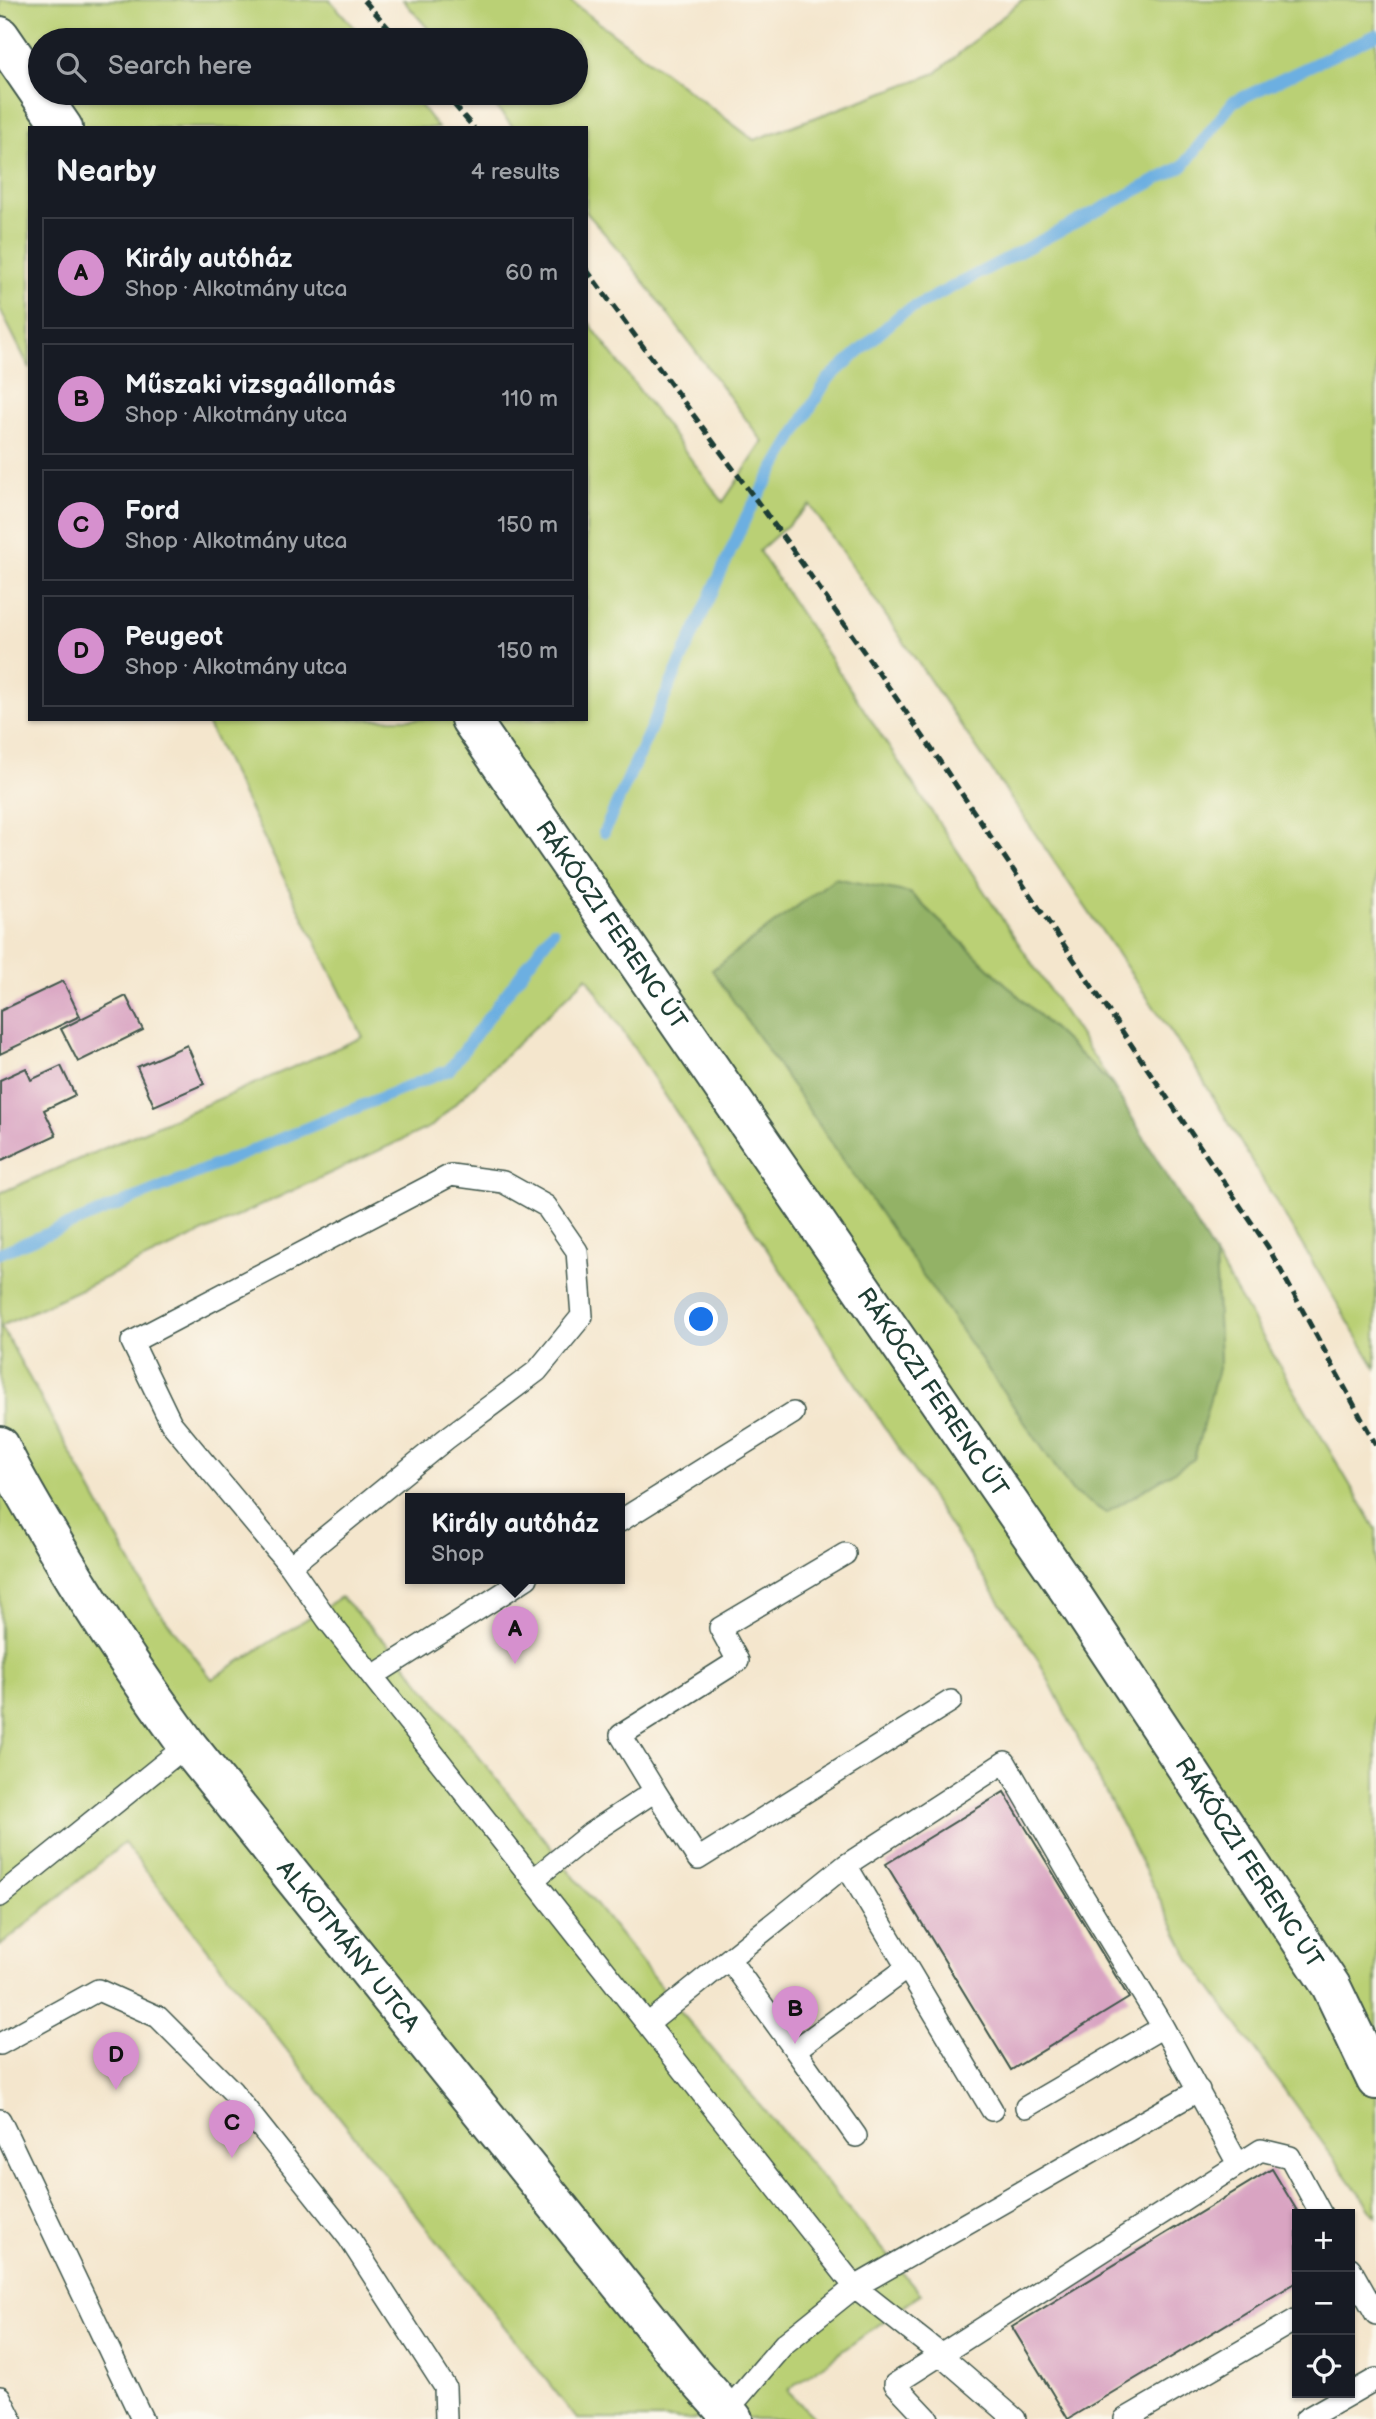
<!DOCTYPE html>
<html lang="en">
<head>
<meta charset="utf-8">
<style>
  :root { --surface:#171b24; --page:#242831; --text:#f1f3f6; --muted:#9ea1a6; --line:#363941; --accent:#d690ce }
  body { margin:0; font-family:"Balsamiq Sans",sans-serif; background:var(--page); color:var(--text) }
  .controls { position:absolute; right:21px; bottom:21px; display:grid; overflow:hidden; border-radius:0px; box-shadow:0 2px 5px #0004 }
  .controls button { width:63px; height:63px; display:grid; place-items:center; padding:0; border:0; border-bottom:2px solid var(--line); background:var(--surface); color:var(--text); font:35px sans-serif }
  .you { position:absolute; left:702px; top:1320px; width:24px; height:24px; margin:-18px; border:5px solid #fff; border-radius:50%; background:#1a73e8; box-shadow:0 0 0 10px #1a73e833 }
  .badge { display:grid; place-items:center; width:46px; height:46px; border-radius:50%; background:var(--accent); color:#111; font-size:23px; font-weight:700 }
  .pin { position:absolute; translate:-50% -58px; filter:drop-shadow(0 2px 4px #0008) }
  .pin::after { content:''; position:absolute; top:37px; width:24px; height:21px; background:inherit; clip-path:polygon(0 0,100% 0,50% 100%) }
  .popup { position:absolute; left:405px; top:1493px; width:220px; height:91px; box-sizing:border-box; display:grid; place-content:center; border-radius:0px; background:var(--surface); filter:drop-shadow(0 2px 5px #0005); font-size:23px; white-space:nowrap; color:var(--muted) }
  .popup b { font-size:26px; color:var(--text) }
  .popup::after { content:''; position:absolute; left:50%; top:100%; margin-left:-14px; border:14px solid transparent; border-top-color:var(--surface) }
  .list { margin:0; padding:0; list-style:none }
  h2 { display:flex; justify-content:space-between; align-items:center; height:91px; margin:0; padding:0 28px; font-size:30px }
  h2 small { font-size:23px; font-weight:400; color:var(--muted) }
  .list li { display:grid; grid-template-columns:46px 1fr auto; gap:21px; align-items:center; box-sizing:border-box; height:112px; margin:0 14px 14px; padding:0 14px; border:2px solid var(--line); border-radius:0px }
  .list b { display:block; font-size:26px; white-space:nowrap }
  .list p { margin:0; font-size:23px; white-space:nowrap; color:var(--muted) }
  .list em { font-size:23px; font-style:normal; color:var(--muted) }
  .icon { flex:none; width:38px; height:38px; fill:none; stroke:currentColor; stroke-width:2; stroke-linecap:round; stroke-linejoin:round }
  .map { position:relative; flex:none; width:1376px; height:2419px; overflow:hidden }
  .search { position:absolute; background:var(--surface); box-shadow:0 2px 5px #0004; left:28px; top:28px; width:560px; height:77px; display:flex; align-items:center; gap:18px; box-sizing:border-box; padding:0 24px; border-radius:38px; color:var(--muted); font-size:26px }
  .panel { position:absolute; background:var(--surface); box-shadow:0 2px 5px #0004; left:28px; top:126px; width:560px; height:595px; border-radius:0px }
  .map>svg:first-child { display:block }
</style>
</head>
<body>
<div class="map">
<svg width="1376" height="2419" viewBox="0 0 1376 2419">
  <rect width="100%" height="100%" fill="#fbf7ec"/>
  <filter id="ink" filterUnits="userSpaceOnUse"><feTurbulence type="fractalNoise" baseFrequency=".0143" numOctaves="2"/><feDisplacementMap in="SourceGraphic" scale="14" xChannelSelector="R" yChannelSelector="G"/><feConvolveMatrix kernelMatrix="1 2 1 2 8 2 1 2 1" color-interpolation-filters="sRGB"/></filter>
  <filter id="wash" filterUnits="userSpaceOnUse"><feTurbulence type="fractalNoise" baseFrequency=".00686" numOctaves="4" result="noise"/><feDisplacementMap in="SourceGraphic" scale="28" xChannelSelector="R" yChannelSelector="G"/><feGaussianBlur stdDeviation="1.57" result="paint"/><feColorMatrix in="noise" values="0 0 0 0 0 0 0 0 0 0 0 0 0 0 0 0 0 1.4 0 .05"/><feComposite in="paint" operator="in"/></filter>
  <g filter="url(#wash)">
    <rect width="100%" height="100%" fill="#f4e6cd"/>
    <!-- green -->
    <path fill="#bad074" stroke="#6c8654" stroke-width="2" d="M0,0h330l35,40h-325v53h371l27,35h-408v241l-30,-60z
      M403,0h166l185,140 182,-67 86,-73h354v1368l-179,-298 -387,-565 -51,46 354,535 -203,-193 310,468 -5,-105 161,273v688l-186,-258 -151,-298 -452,-684 -155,149 -431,200 152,277 59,76 129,-82 59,60 285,360 236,277 -134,97 29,28h-239l-453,-576 -124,103v-753l363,-156 -158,-318h381v-400l137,183 40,-60 -134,-180 -43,-50v-84h-72l-30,-35h92v-53h-138z"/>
    <!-- forest -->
    <path fill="#93b266" stroke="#59784d" stroke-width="2" d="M835,878l75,15 203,193 102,170 5,105 -26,98 -88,54 -34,-22 -360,-521z"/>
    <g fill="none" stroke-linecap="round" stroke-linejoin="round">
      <!-- stream -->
      <path stroke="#6cafe1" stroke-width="12" d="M604,832l143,-317 80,-135 74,-66 282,-148 50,-64 143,-67
        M0,1253l449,-183 104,-139"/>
    </g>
    <g id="blocks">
      <!-- building -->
      <path fill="#d9a4c2" d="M63,981l17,35 -80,38v-43z
        M126,996l17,34 -65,32 -17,-33z
        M187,1045l17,39 -50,22 -17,-39z
        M61,1066l14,29 -31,15 12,25 -56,26v-81l26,-12 5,12z
        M1004,1792l125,206 -118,72 -125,-206z
        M1272,2169l27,45h-2v68l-229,137 -56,-92z"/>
    </g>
  </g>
  <g filter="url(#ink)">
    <use href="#blocks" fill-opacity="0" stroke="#3f564b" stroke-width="2"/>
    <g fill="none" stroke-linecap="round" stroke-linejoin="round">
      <!-- service casing -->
      <g stroke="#3f564b" stroke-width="24">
        <path id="service" d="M620,1521l173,-108
          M290,1566l156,-127 91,-68 45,-55 -5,-65 -31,-45 -43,-24 -52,-7 -319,167 39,81 119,143 37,53 528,668 85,67 75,65
          M373,1676l154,-98
          M655,1791l43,68 253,-158
          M846,1865l146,245
          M534,1879l57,-46 64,-42 -34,-56 117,-74 -18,-33 125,-74
          M0,1896l187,-151
          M729,1959l66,91
          M649,2023l197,-158 159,-103 70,121 88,144 75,137
          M0,2044l98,-54 60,27 74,74 117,147 96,149 1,32
          M1026,2107l137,-80
          M0,2120l142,299
          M856,2136l-61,-86 112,-82
          M1350,2268l26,46
          M0,2397l11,22
          M726,2412l58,-68 71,-57 344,-197
          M928,2419l-33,-35 366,-234 29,7 31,57
          M1125,2419l172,-100
          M1306,2419l70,-40"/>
      </g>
      <!-- minor casing -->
      <g stroke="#3f564b" stroke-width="42">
        <g id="minor">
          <path id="s1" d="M0,1446c13,29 30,57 46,84 43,75 91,146 141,215l504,627 42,47"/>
        </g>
      </g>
      <!-- secondary casing -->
      <g stroke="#3f564b" stroke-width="42">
        <g id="secondary">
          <path d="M0,36l63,92"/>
          <path id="s2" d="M470,719l599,871 262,396 45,94"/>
        </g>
      </g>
      <!-- service -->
      <use href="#service" stroke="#fff" stroke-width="21"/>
      <!-- minor -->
      <use href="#minor" stroke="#fff" stroke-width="38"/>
      <!-- secondary -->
      <use href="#secondary" stroke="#fff" stroke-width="38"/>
      <!-- rail -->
      <path stroke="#1f3d34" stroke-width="5" stroke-dasharray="10 5" stroke-linecap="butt" d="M364,0l35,40
        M444,93l30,35
        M586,269l201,273 135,193 346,512 108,198"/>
    </g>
  </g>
  <g text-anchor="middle" stroke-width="5" stroke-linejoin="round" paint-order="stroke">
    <!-- street labels -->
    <g font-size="24" fill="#1f3d34" stroke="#fbf7ec">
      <text dy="8" stroke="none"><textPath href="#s2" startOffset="250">RÁKÓCZI FERENC ÚT</textPath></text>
      <text dy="8" stroke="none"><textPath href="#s2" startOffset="817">RÁKÓCZI FERENC ÚT</textPath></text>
      <text dy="8" stroke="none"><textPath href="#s2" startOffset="1384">RÁKÓCZI FERENC ÚT</textPath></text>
      <text dy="8" stroke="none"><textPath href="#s1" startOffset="611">ALKOTMÁNY UTCA</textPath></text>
    </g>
  </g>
</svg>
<div class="controls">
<button>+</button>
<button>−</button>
<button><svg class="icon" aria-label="locate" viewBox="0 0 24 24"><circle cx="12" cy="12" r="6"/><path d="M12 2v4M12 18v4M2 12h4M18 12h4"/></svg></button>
</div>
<div class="you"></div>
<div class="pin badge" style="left:515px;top:1664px">A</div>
<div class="popup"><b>Király autóház</b>Shop</div>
<div class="pin badge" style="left:795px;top:2044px">B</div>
<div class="pin badge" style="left:232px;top:2158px">C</div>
<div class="pin badge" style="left:116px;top:2090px">D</div>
<div class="search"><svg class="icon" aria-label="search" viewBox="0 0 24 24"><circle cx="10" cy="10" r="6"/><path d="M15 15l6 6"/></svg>Search here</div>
<section class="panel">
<h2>Nearby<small>4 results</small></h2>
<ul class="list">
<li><span class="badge">A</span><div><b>Király autóház</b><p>Shop · Alkotmány utca</p></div><em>60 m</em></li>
<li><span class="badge">B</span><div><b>Műszaki vizsgaállomás</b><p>Shop · Alkotmány utca</p></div><em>110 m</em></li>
<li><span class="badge">C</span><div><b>Ford</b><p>Shop · Alkotmány utca</p></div><em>150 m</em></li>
<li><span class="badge">D</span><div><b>Peugeot</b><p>Shop · Alkotmány utca</p></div><em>150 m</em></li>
</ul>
</section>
</div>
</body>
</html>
